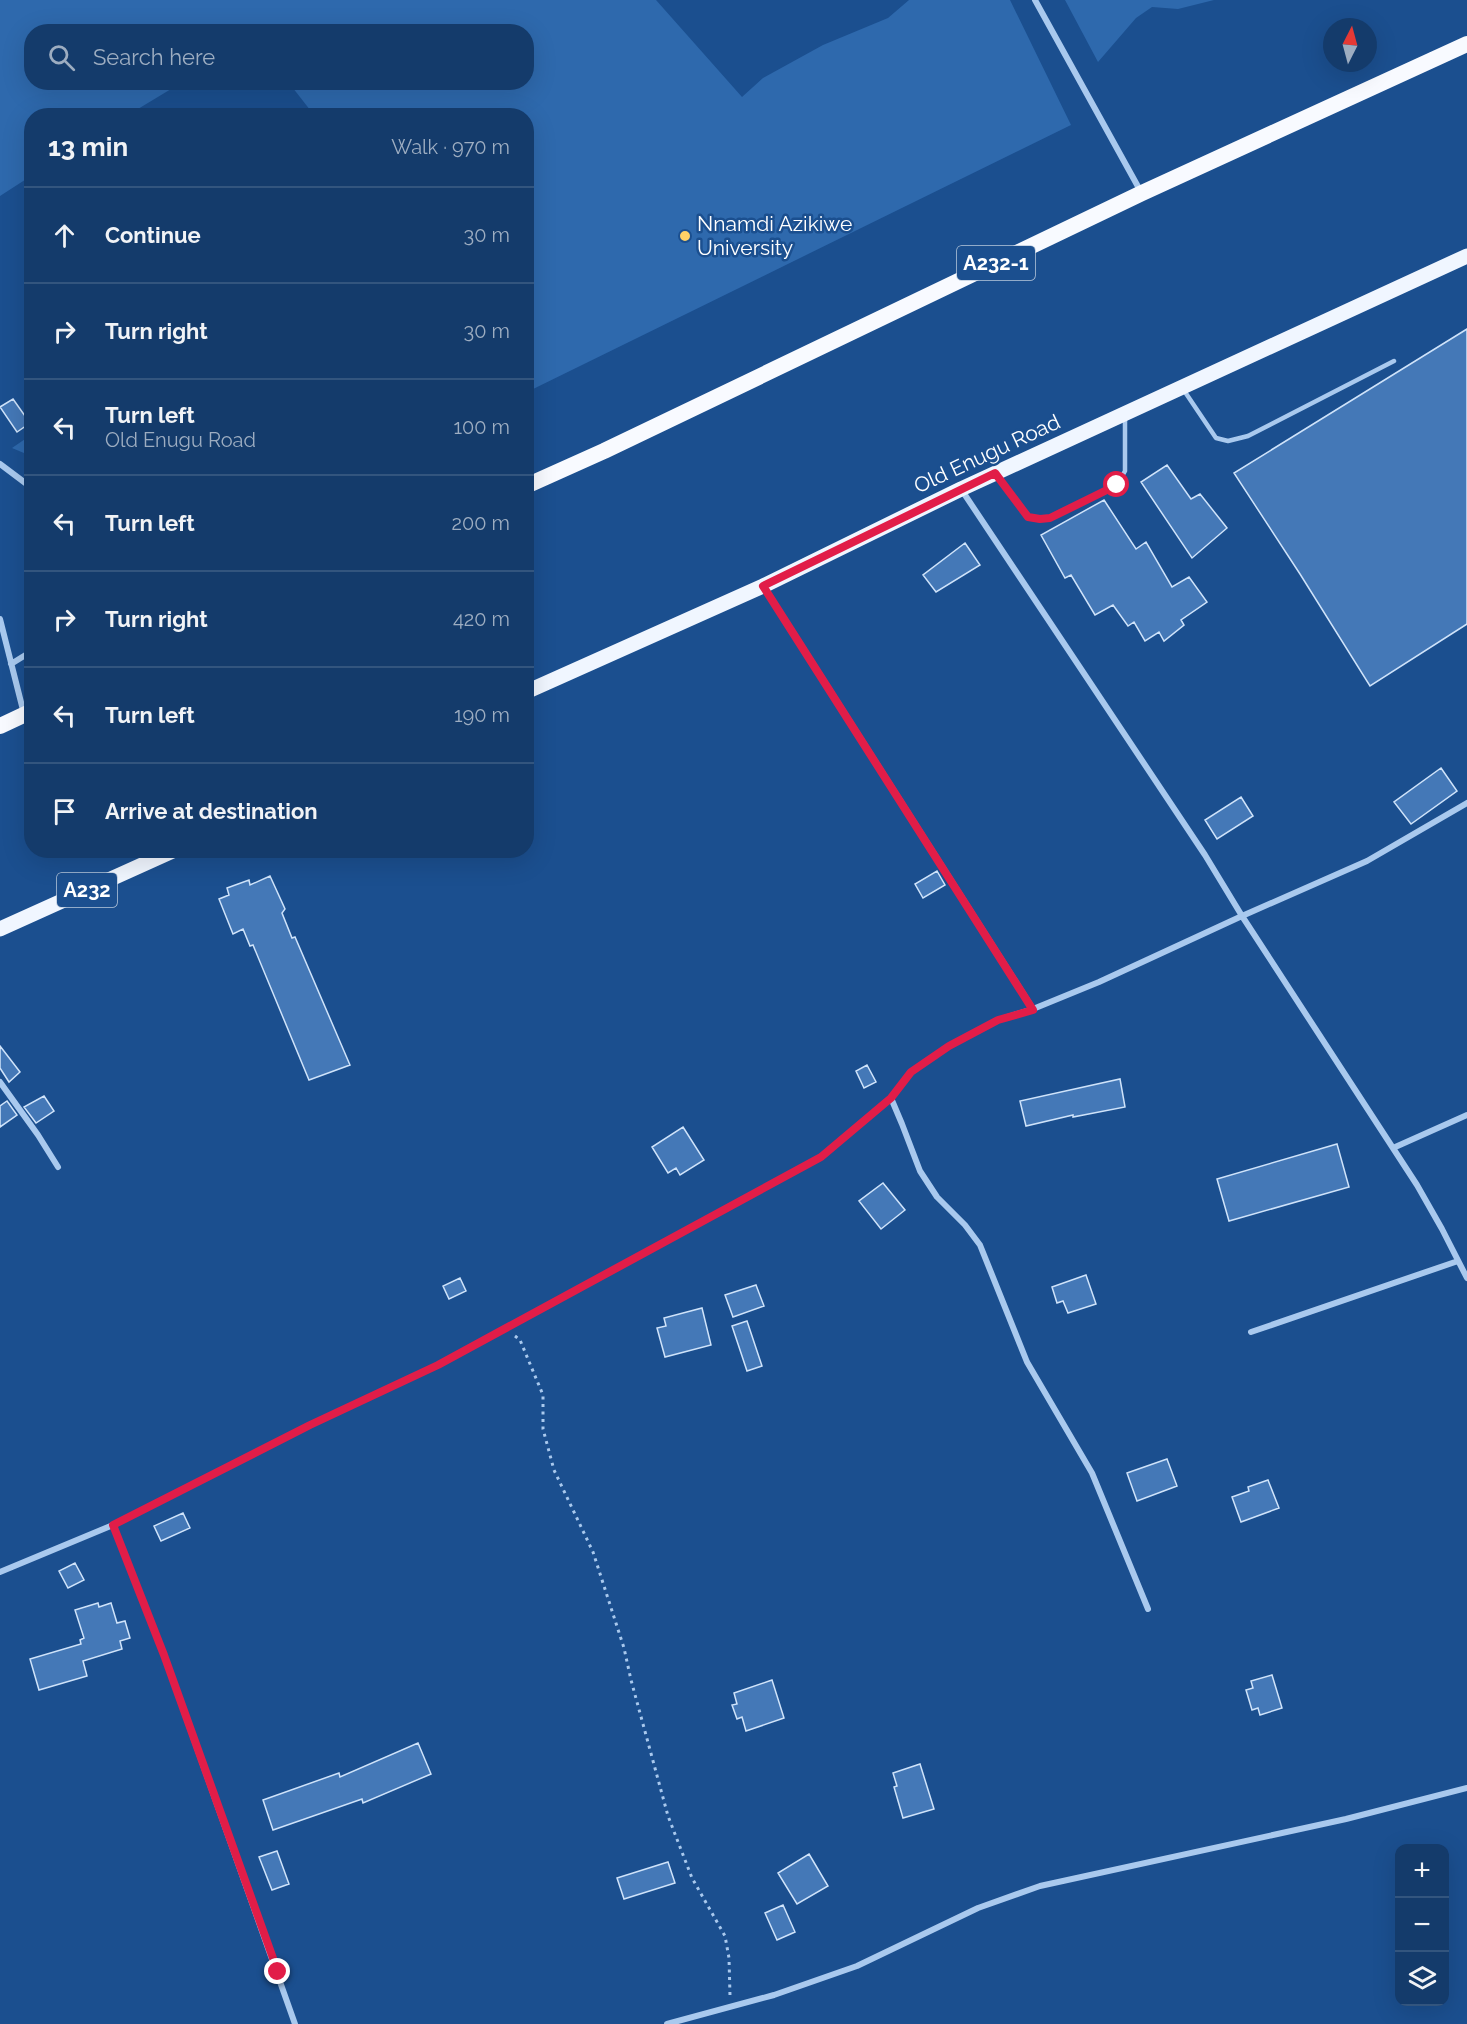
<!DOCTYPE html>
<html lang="en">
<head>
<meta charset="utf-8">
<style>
  :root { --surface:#143b6b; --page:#1d4271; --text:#f1f3f6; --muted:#9dadc1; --line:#33557e }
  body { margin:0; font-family:Raleway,sans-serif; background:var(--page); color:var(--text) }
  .controls { position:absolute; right:18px; bottom:18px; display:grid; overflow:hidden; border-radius:12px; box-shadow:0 6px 24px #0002 }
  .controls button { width:54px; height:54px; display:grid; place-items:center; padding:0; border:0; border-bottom:2px solid var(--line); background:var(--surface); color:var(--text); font:30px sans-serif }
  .compass { position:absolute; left:1323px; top:18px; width:54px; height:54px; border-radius:50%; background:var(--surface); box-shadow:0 6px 24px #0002; rotate:6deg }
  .stop { position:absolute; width:18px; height:18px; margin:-14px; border:4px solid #e11d48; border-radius:50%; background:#fff }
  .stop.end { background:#e11d48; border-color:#fff; box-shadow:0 2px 6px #0008 }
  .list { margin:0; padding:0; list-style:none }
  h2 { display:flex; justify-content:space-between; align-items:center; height:78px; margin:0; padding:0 24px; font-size:26px }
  h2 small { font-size:20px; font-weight:400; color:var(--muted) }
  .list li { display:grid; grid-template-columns:39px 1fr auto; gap:18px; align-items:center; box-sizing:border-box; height:96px; padding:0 24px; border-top:2px solid var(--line) }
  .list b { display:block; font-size:22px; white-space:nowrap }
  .list p { margin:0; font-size:20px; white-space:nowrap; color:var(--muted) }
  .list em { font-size:20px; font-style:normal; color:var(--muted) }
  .icon { flex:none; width:33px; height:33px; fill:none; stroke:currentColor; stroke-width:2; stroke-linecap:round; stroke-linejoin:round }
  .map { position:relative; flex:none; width:1467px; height:2024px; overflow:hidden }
  .search { position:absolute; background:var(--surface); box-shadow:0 6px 24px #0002; left:24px; top:24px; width:510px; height:66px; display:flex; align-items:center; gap:15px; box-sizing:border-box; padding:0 21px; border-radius:24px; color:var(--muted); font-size:22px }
  .panel { position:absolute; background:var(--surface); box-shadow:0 6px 24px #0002; left:24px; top:108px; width:510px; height:750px; border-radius:24px }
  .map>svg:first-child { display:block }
</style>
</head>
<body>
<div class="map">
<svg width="1467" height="2024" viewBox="0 0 1467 2024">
  <rect width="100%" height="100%" fill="#1b4f8f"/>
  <!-- green -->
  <path fill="#2e69ad" d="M0,0h656l86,97 21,-19 60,-33 65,-27 21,-18h101l61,125 -544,267 -1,-276 -212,-1 -25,-32 237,-1v-50h-494v50l149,1 -53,32 -96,1 -1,60 -31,20z
    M1065,0h149l-36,9 -26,-2 -16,11 -38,44z
    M31,435v21l-19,-8z"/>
  <!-- building -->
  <path fill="#4478b7" stroke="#cfe3fa" stroke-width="1.5" d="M1467,329v295l-97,62 -70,-112 -66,-101z
    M13,399l17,24 -13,9 -17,-25z
    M1167,465l24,34 9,-5 27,34 -35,30 -51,-76z
    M1104,500l32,49 10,-7 26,45 17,-10 18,25 -26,18 3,5 -20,16 -5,-9 -14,9 -11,-19 -6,4 -15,-21 -18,10 -24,-40 -6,3 -24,-43z
    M965,543l15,22 -44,27 -13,-17z
    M1441,768l16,23 -46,33 -17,-22z
    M1241,797l12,19 -36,23 -12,-19z
    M937,871l8,14 -22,13 -8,-14z
    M270,876l15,33 -3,4 10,25 3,-1 55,128 -41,15 -56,-135 -3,1 -7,-17 -10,5 -14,-35 10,-4 -2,-7 22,-8 1,5z
    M0,1046l20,26 -11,10 -9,-14z
    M867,1065l9,17 -12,6 -8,-17z
    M1120,1079l5,28 -52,10v-2l-47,11 -6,-25z
    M44,1096l10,15 -18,12 -12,-16z
    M7,1101l10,14 -17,12v-21z
    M683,1127l21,33 -24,15 -4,-7 -8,5 -16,-26z
    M1337,1144l12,43 -120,34 -12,-42z
    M883,1183l22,27 -24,19 -22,-28z
    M1086,1275l10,29 -28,9 -5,-12 -6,2 -5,-16z
    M460,1278l6,13 -17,8 -6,-13z
    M756,1285l8,21 -31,11 -8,-22z
    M702,1308l9,37 -46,12 -8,-29 9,-2 -2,-8z
    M747,1321l15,45 -15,5 -15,-45z
    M1167,1459l10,27 -40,15 -10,-28z
    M1268,1480l11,28 -38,14 -9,-25 17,-6 -1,-4z
    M183,1513l7,15 -29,13 -7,-15z
    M75,1563l9,17 -16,8 -9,-17z
    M98,1603l1,4 12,-4 6,20 8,-2 5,17 -10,3 2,8 -39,12 4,15 -48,14 -9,-31 51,-15 -1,-4 4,-2 -9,-28z
    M1272,1675l10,33 -22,7 -2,-7 -6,2 -6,-20 7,-2 -2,-7z
    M772,1680l12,38 -38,13 -4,-14 -5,2 -5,-14 5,-1 -3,-11z
    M418,1743l13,31 -68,29 -1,-4 -89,31 -10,-30 76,-27 1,4z
    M920,1764l14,45 -31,9 -9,-31 3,-1 -4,-13z
    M277,1851l12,33 -17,6 -13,-33z
    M809,1854l19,32 -31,18 -19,-31z
    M668,1862l7,21 -51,16 -7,-21z
    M783,1905l12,27 -18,8 -12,-27z"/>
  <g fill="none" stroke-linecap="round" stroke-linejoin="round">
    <!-- path -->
    <path stroke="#a9c9ee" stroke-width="3" stroke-dasharray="3 4.5" stroke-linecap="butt" d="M515,1336l5,4 23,55v34l11,41 39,82 31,96 7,32 37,136 24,62 33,58 4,22 1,38"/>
    <!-- service -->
    <path stroke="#a9c9ee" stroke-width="4.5" d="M1183,389l33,49 12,3 20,-5 146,-75
      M996,475l32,42 12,2 10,-1 67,-33 8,-14v-54"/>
    <!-- minor -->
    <path stroke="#a9c9ee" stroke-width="6" d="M1035,0l106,192
      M0,464l32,24
      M961,489l244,366 37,61 175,269 25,44 25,49
      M764,587l269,422
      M0,619l24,95
      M11,664l21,-13
      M0,1082l38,53 20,32
      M891,1098l11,26 18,47 17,26 28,28 15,20 47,117 65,111 56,136
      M1393,1148l74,-33
      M1251,1332l207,-71
      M113,1525l51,130 131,369
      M0,1572l113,-47 197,-100 128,-60 383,-208 70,-59 20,-26 38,-26 49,-26 35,-11 66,-27 143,-66 125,-55 100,-58
      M667,2024l107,-29 83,-29 121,-58 62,-22 306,-67 121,-31"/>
    <!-- primary -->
    <path stroke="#f0f6ff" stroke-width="15" d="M526,692l237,-106 198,-97 506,-233
      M0,929l175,-79"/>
    <!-- trunk -->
    <path stroke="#f8faff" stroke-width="16" d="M526,486l78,-35 538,-258 325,-149
      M0,726l32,-15"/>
  </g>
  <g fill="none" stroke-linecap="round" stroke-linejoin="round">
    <!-- route -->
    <path stroke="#e11d48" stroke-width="8" d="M278,1972l-114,-317 -51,-130 197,-100 128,-60 383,-208 70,-59 20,-26 38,-26 49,-26 35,-10 -270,-424 232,-113 33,44 12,2 10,-1 67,-33"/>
  </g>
  <!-- markers -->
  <circle fill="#ffd166" stroke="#1b4f8f" stroke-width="2" cx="685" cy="236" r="6"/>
  <g text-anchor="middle" stroke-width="5" stroke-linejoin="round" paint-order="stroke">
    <!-- shield labels -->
    <g fill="#1b4f8f" stroke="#bbcadd" stroke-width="1.5">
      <rect x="957" y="246" width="78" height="34" rx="4.5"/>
      <rect x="57" y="873" width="60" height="34" rx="4.5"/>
    </g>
    <g font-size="20" font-weight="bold" fill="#fff">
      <text x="996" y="270">A232-1</text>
      <text x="87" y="897">A232</text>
    </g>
    <!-- poi labels -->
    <g font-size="21" fill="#fff" stroke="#1b4f8f" text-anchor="start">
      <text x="697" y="231">Nnamdi Azikiwe<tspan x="697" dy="24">University</tspan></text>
    </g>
    <!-- street labels -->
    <g font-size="21" fill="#fff" stroke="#1b4f8f">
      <text transform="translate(987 454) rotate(-25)" y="7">Old Enugu Road</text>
    </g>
  </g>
</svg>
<div class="controls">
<button>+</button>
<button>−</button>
<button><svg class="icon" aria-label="layers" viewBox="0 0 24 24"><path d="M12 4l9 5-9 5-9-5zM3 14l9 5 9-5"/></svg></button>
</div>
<svg class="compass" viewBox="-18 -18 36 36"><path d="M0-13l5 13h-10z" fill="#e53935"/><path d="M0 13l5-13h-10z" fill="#9dadc1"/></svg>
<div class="stop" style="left:1117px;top:485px"></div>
<div class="stop end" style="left:278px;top:1972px"></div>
<div class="search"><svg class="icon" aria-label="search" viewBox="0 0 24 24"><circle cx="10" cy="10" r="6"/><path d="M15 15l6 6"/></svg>Search here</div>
<section class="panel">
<h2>13 min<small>Walk · 970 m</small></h2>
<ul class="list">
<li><svg class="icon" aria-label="ahead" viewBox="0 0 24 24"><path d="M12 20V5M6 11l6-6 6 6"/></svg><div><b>Continue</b></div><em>30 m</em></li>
<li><svg class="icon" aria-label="right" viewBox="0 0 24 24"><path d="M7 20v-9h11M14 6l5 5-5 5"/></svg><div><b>Turn right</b></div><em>30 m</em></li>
<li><svg class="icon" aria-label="left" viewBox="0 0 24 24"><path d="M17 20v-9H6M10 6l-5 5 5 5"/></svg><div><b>Turn left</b><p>Old Enugu Road</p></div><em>100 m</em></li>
<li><svg class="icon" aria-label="left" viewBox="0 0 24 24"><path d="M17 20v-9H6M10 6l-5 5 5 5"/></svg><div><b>Turn left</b></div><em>200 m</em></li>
<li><svg class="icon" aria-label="right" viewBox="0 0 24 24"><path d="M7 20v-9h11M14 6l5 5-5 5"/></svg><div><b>Turn right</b></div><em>420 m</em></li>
<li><svg class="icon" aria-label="left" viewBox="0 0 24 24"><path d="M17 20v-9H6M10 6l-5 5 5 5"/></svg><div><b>Turn left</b></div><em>190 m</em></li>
<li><svg class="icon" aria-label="arrive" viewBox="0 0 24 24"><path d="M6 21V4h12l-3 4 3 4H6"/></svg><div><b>Arrive at destination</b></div></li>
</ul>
</section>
</div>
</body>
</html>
